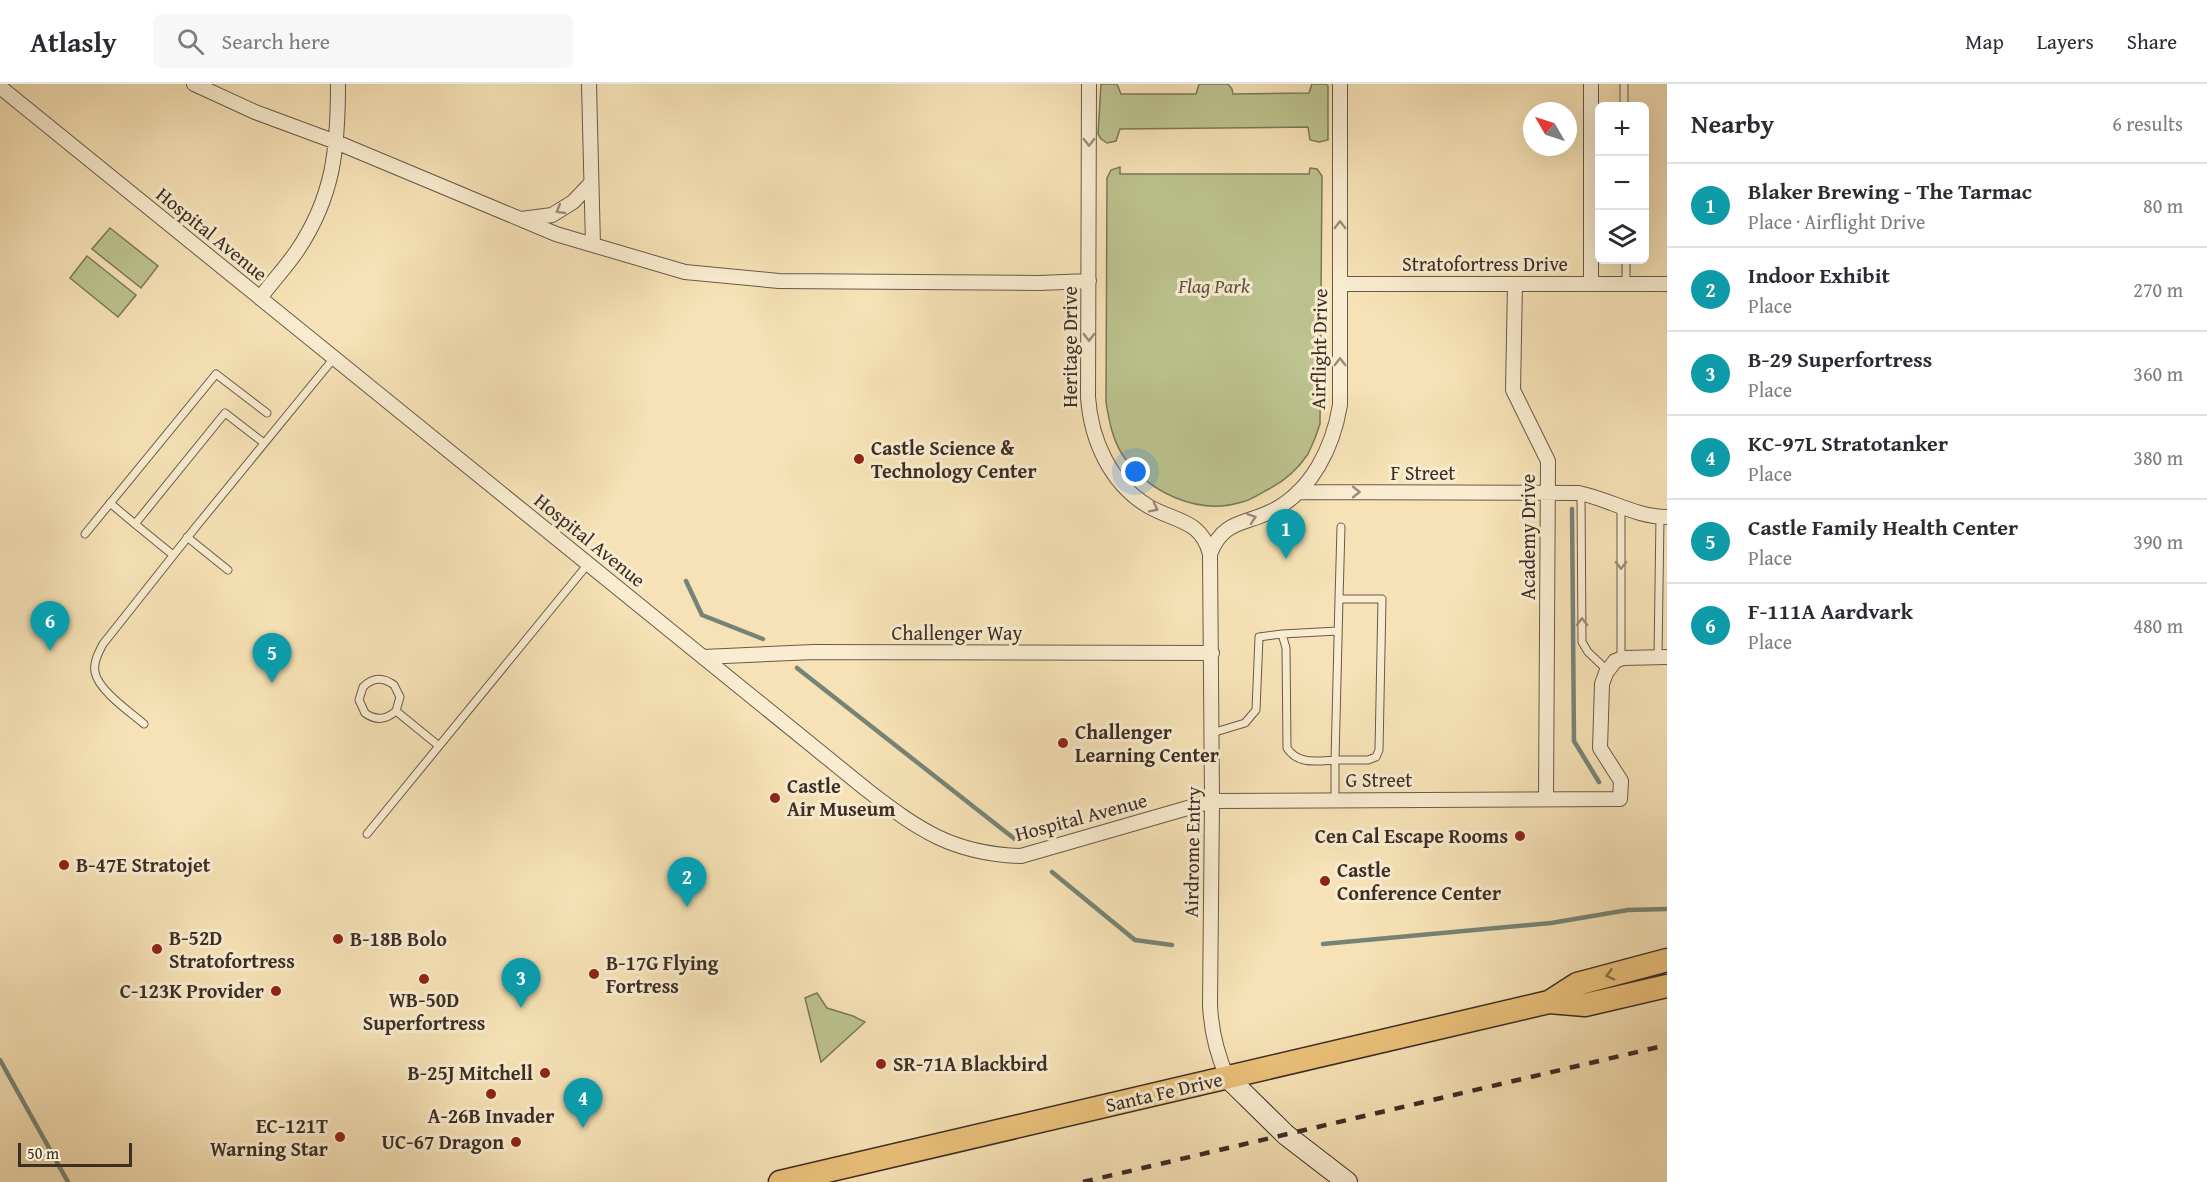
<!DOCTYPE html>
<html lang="en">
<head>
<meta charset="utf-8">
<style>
  :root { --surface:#fff; --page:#f7f7f7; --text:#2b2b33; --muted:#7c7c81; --line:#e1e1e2; --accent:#8f2418 }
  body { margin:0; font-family:"Gentium Book Plus",serif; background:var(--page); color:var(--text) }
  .controls { position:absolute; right:18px; top:18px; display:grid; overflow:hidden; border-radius:9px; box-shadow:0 6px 24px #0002 }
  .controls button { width:54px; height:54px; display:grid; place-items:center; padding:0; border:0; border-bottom:2px solid var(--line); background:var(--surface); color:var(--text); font:30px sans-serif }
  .compass { position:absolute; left:1523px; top:18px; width:54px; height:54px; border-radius:50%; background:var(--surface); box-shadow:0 6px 24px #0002; rotate:309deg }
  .scale { position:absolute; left:18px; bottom:15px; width:114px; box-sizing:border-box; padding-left:6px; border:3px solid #3c2d25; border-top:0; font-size:16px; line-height:21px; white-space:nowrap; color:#3c2d25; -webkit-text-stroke:4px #f9ecd0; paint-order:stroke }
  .you { position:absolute; left:1136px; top:388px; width:21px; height:21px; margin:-15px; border:4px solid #fff; border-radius:50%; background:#1a73e8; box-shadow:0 0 0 9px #1a73e833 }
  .badge { display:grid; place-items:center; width:39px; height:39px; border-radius:50%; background:var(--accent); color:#fff; font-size:20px; font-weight:700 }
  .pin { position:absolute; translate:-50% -50px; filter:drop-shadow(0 2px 3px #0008) }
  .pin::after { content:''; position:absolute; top:32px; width:21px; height:18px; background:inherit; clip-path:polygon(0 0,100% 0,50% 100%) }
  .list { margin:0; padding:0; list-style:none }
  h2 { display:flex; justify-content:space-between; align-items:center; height:78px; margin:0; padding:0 24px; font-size:26px }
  h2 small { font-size:20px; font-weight:400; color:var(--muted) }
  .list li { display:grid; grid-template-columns:39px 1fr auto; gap:18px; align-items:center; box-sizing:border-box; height:84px; padding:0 24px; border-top:2px solid var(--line) }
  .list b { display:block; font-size:22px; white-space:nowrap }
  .list p { margin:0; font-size:20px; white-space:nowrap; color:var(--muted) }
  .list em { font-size:20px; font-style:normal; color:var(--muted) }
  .icon { flex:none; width:33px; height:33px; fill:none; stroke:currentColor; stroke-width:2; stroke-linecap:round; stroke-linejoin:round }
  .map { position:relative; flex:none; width:1667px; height:1098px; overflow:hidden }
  header { display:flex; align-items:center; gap:36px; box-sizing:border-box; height:84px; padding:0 30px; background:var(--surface); border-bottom:2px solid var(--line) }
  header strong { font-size:28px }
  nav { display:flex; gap:33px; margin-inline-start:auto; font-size:21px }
  .search { width:420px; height:54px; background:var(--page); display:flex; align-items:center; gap:15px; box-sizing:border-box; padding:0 21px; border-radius:9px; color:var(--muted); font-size:22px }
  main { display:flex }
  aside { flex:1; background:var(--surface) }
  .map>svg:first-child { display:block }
</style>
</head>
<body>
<header>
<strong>Atlasly</strong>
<div class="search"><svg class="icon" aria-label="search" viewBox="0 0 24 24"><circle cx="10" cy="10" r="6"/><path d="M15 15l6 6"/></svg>Search here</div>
<nav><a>Map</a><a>Layers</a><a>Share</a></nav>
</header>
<main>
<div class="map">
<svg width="1667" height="1098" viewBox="0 0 1667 1098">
  <rect width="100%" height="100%" fill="#f6e2b6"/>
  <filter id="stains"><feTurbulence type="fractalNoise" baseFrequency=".00333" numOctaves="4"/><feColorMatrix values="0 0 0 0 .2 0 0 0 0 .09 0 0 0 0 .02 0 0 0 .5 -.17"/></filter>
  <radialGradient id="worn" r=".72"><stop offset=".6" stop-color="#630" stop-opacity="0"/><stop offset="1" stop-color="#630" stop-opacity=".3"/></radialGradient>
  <!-- green -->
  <path fill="#bcc38e" stroke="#7c785a" stroke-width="1.5" d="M1101,0h16l4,10h75l3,-10h29l4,5 1,5 76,-1 3,-9h14l2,2v54l-9,2 -9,-2 -2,-13 -188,2 -4,12 -9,2 -6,-4 -3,-5z
    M1120,83v7h189l1,-6 7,1 5,7 -2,248c-3,10 -7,20 -12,30 -10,15 -25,28 -41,36 -8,4 -16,10 -25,12 -44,14 -95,-10 -120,-48 -10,-16 -13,-34 -16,-52l1,-224 4,-8z
    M110,144l48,38 -17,22 -49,-39z
    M87,172l49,39 -18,22 -48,-39z
    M817,909l10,15 26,8 12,6 -44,40 -16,-64z"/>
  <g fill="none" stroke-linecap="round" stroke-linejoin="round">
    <!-- stream -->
    <path stroke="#768477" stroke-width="4.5" d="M1572,425l2,232 25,41
      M686,497l16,34 61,24
      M797,584l219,172
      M1052,788l83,68 37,5
      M1323,860l228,-21 77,-13 39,-1
      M0,976l68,122"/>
    <!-- lane casing -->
    <g stroke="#6a5a49" stroke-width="9">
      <path id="lane" d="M1624,0v22
        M1626,176v24
        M1581,410l1,148 6,10 19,18
        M110,419l25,21
        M85,450l131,-160 51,39
        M187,453l41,33
        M173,471l-38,-31 90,-111 39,30
        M1282,550l56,-3
        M1658,573l2,-140
        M1621,575v-153
        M396,627c-10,9 -20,10 -31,2l-6,-13 4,-13c10,-10 20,-10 31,-2l6,12 -4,14 43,35
        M144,640c-14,-12 -46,-34 -49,-52 -2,-10 4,-20 8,-28l92,-116 139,-170
        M1212,649l33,-10 11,-13 3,-73 23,-3 4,14 1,100c11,17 30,13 48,12l4,-161
        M1335,716v-40h33l8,-3 3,-7 3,-151h-43l2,-72
        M367,750l221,-270"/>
    </g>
    <!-- street casing -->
    <g stroke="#6a5a49" stroke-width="16">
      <path id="street" d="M194,0l61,28 81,30 220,92 37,11
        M589,0l4,161 92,27 94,9 260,2 50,-2
        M1089,0l-1,313c3,43 22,86 60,109 27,16 53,13 62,48l2,247 -2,203c1,27 6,48 17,73
        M1591,0v200
        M0,3l867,703c52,40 86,64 154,66l191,-55 408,-2 1,-18 -21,-33 2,-64 4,-11 9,-12 8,-3 44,-1
        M521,135l31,-4 21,-13 18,-19
        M1340,200h327
        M1515,200l-2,106 35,71 -2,338
        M260,214c12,-16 26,-31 37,-47 37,-55 41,-103 41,-167
        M1298,408l281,1c30,6 57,24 88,24
        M1210,470c13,-34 34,-29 62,-43 40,-20 61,-64 68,-106v-321
        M703,573l111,-5 398,1"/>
    </g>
    <!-- secondary casing -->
    <g stroke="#3c2d25" stroke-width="22">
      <path id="secondary" d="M1227,993l59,58 61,47"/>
    </g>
    <!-- primary casing -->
    <g stroke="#3c2d25" stroke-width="25">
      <path id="primary" d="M1549,918l28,-18 90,-24
        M780,1098l769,-180 36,3 82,-19"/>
    </g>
    <!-- lane -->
    <use href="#lane" stroke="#f9ecd0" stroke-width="7"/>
    <!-- street -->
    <use href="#street" stroke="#f9ecd0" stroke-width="14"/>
    <!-- secondary -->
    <use href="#secondary" stroke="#f9ecd0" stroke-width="20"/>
    <!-- primary -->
    <use href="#primary" stroke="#ebc17b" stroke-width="22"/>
    <!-- rail -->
    <path stroke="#3c2d25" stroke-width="4.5" stroke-dasharray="10 10" stroke-linecap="butt" d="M1083,1098l584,-137"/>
  </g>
  <!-- one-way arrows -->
  <defs><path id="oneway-chevron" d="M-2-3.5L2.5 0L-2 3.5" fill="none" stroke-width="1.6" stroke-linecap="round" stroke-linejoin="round" transform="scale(1.5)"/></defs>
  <g stroke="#9a8c7a">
    <use href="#oneway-chevron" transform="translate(1089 58) rotate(90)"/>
    <use href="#oneway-chevron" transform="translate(560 126) rotate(149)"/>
    <use href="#oneway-chevron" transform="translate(1340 141) rotate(-90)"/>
    <use href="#oneway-chevron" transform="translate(1089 253) rotate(90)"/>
    <use href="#oneway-chevron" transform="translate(1340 278) rotate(-90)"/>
    <use href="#oneway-chevron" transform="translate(1356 408)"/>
    <use href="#oneway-chevron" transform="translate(1154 424) rotate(27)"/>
    <use href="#oneway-chevron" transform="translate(1252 434) rotate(-19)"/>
    <use href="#oneway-chevron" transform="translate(1621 481) rotate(90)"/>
    <use href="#oneway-chevron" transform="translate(1582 538) rotate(-90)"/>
  </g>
  <use stroke="#8b704c" href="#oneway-chevron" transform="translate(1610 891) rotate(165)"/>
  <!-- markers -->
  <g fill="#8f2418" stroke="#f9ecd0" stroke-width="2">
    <circle cx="859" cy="375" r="6"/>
    <circle cx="1063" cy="659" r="6"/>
    <circle cx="775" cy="714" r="6"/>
    <circle cx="1520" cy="752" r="6"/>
    <circle cx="64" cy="781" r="6"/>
    <circle cx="1325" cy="797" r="6"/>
    <circle cx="338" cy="855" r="6"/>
    <circle cx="157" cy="865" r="6"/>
    <circle cx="594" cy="890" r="6"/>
    <circle cx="424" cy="895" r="6"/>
    <circle cx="276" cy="907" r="6"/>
    <circle cx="881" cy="980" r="6"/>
    <circle cx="545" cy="989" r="6"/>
    <circle cx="491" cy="1010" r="6"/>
    <circle cx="340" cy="1053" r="6"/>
    <circle cx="516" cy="1058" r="6"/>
  </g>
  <g text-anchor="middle" stroke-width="6" stroke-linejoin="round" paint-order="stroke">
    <!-- street labels -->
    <g font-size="20" fill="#3c2d25" stroke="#f9ecd0">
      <text transform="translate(212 150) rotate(39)" y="7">Hospital Avenue</text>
      <text x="1485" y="187">Stratofortress Drive</text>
      <text transform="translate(1070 263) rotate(-90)" y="7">Heritage Drive</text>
      <text transform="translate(1319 265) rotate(-89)" y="7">Airflight Drive</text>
      <text x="1423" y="396">F Street</text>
      <text transform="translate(1528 453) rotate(-90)" y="7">Academy Drive</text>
      <text transform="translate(590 456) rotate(39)" y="7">Hospital Avenue</text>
      <text x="957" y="556">Challenger Way</text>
      <text x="1379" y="703">G Street</text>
      <text transform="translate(1081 733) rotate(-15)" y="7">Hospital Avenue</text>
      <text transform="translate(1192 768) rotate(-89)" y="7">Airdrome Entry</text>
      <text transform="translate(1164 1008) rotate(-13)" y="7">Santa Fe Drive</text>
    </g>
    <!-- park labels -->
    <g font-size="20" font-style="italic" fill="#5c523f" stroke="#f9ecd0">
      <text x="1214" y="209">Flag Park</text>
    </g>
    <!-- poi labels -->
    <g font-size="20" font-weight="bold" fill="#3c2d25" stroke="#f9ecd0" text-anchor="start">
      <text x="871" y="371">Castle Science &amp;<tspan x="871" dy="23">Technology Center</tspan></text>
      <text x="1075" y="655">Challenger<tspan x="1075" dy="23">Learning Center</tspan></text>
      <text x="787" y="709">Castle<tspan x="787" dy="23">Air Museum</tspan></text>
      <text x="1508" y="759" text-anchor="end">Cen Cal Escape Rooms</text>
      <text x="76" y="788">B-47E Stratojet</text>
      <text x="1337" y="793">Castle<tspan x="1337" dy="23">Conference Center</tspan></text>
      <text x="169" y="861">B-52D<tspan x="169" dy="23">Stratofortress</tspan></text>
      <text x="350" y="862">B-18B Bolo</text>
      <text x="606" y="886">B-17G Flying<tspan x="606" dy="23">Fortress</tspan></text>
      <text x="264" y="914" text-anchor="end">C-123K Provider</text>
      <text x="424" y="923" text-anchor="middle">WB-50D<tspan x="424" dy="23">Superfortress</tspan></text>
      <text x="893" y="987">SR-71A Blackbird</text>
      <text x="533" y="996" text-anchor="end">B-25J Mitchell</text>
      <text x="491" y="1039" text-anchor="middle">A-26B Invader</text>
      <text x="328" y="1049" text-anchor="end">EC-121T<tspan x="328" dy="23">Warning Star</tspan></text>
      <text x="504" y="1065" text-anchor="end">UC-67 Dragon</text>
    </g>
  </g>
  <rect width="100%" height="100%" filter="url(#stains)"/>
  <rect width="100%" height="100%" fill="url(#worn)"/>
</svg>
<div class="controls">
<button>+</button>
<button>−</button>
<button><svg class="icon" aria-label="layers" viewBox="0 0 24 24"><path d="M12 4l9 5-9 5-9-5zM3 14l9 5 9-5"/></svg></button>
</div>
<svg class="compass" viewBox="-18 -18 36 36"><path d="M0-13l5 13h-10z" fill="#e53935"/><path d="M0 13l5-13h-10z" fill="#7c7c81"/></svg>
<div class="scale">50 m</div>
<div class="you"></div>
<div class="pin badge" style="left:1286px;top:475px;background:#0f9aa8">1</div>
<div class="pin badge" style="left:687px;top:823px;background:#0f9aa8">2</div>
<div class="pin badge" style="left:521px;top:924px;background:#0f9aa8">3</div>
<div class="pin badge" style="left:583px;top:1044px;background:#0f9aa8">4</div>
<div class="pin badge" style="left:272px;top:599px;background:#0f9aa8">5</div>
<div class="pin badge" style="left:50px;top:567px;background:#0f9aa8">6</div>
</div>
<aside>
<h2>Nearby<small>6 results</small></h2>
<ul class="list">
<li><span class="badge" style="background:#0f9aa8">1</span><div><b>Blaker Brewing - The Tarmac</b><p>Place · Airflight Drive</p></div><em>80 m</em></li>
<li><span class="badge" style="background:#0f9aa8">2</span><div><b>Indoor Exhibit</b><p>Place</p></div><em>270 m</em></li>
<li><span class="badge" style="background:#0f9aa8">3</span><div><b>B-29 Superfortress</b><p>Place</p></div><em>360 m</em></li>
<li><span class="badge" style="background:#0f9aa8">4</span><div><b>KC-97L Stratotanker</b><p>Place</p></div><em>380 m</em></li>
<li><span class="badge" style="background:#0f9aa8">5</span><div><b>Castle Family Health Center</b><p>Place</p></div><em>390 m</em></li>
<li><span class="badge" style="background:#0f9aa8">6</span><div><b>F-111A Aardvark</b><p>Place</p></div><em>480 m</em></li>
</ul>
</aside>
</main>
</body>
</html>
